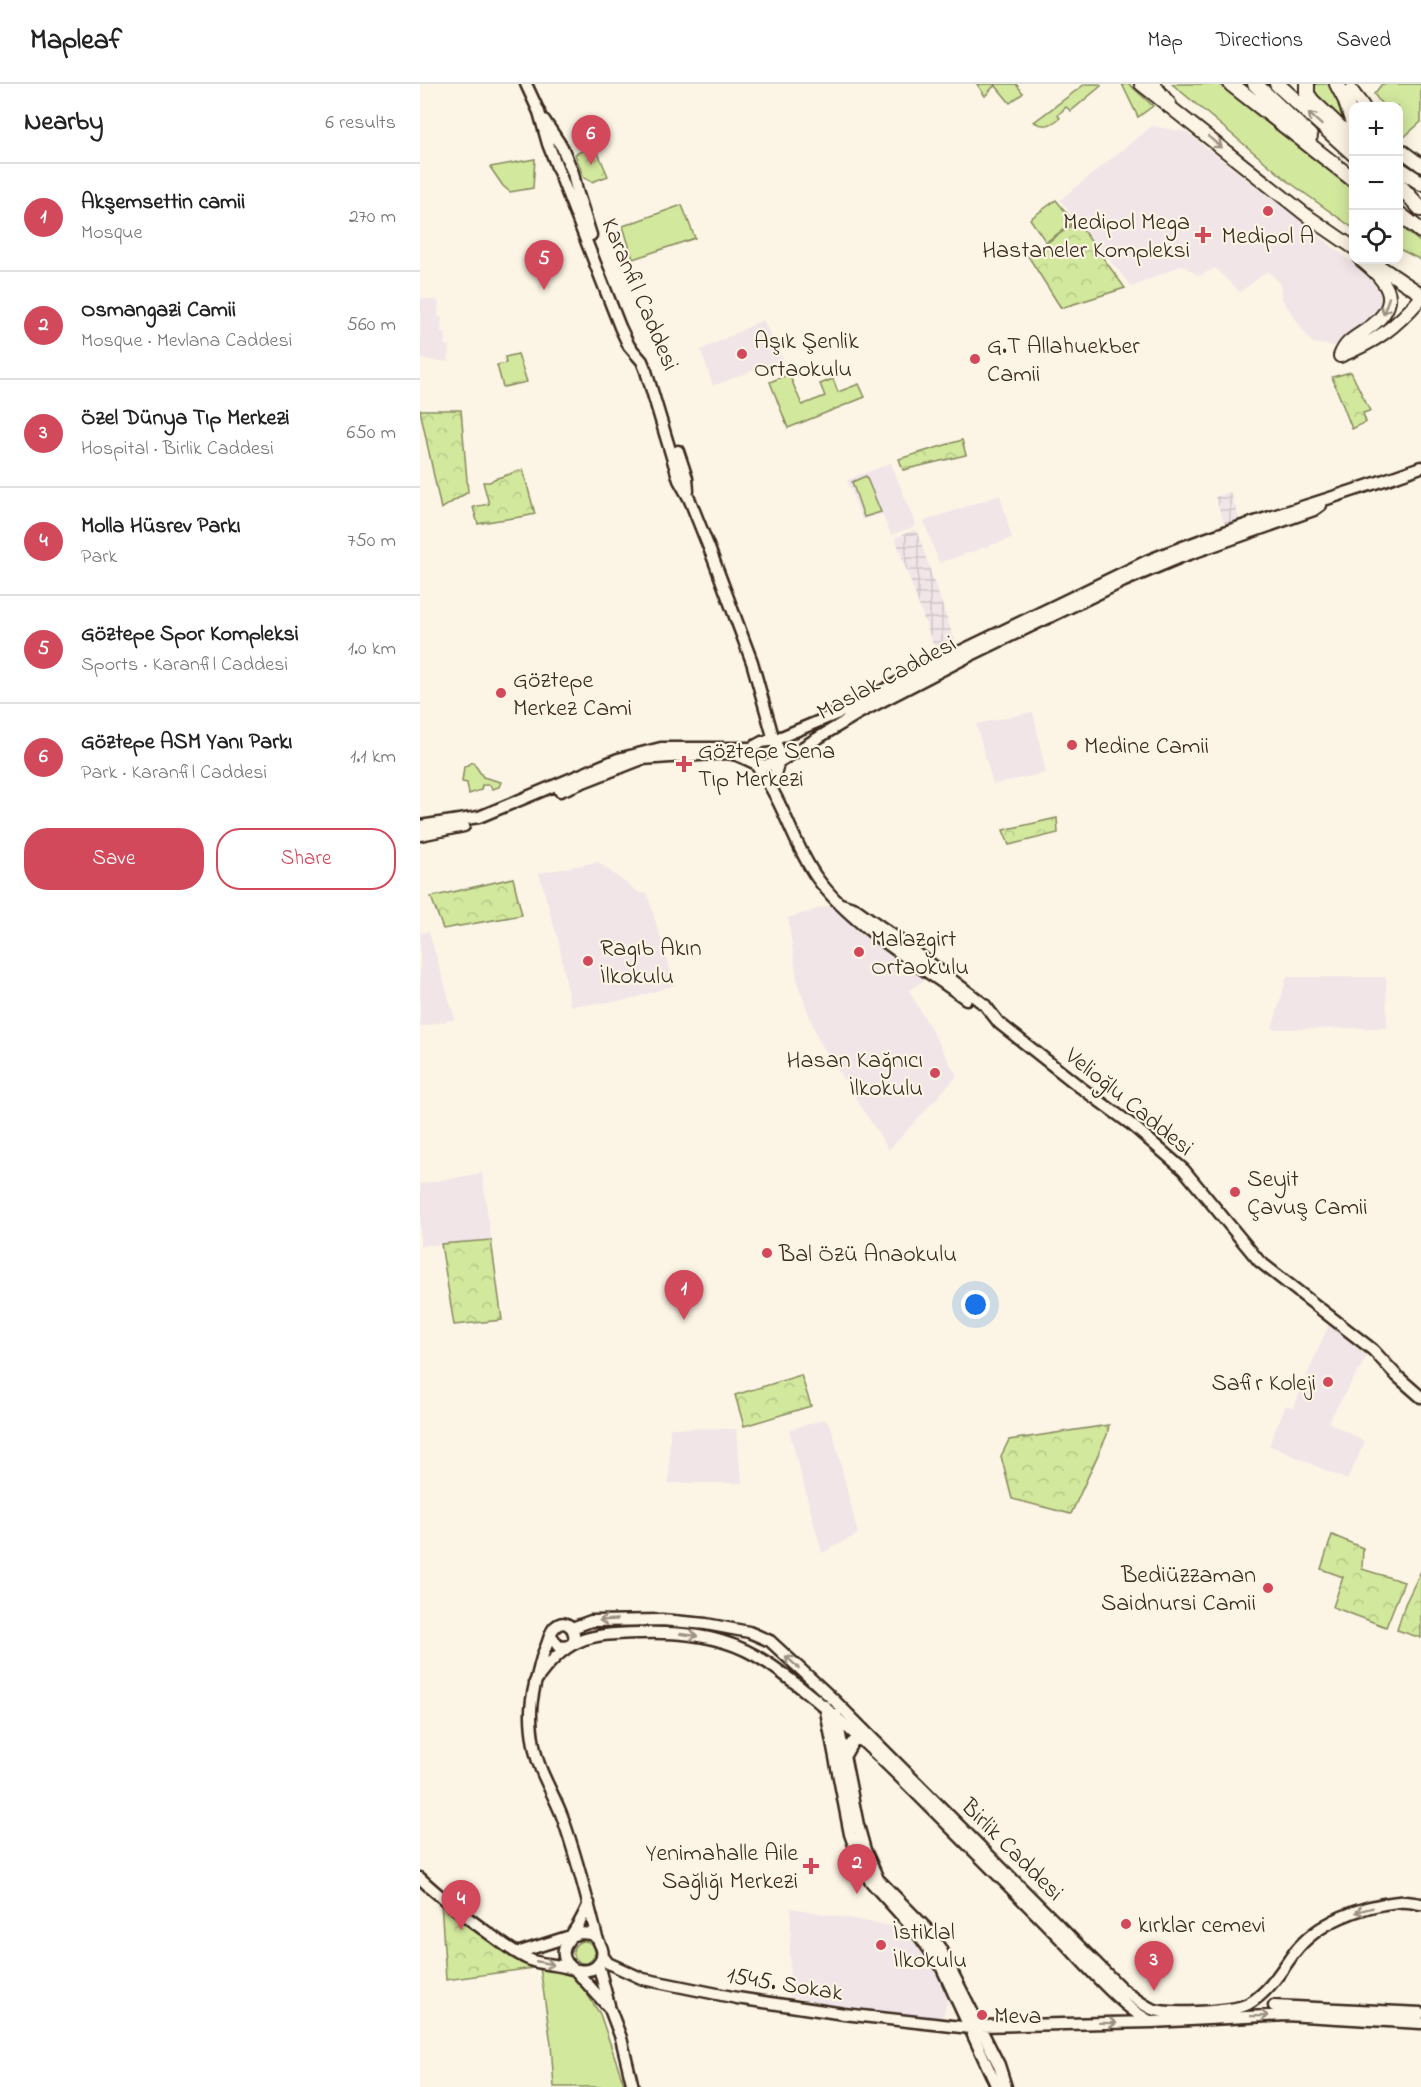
<!DOCTYPE html>
<html lang="en">
<head>
<meta charset="utf-8">
<style>
  :root { --surface:#fff; --page:#f2f2f2; --text:#222; --muted:#767676; --line:#e0e0e0; --accent:#d1495b }
  body { margin:0; font-family:"Indie Flower",sans-serif; background:var(--page); color:var(--text) }
  .controls { position:absolute; right:18px; top:18px; display:grid; overflow:hidden; border-radius:12px; box-shadow:0 3px 15px #0003 }
  .controls button { width:54px; height:54px; display:grid; place-items:center; padding:0; border:0; border-bottom:2px solid var(--line); background:var(--surface); color:var(--text); font:30px sans-serif }
  .you { position:absolute; left:556px; top:1221px; width:21px; height:21px; margin:-15px; border:4px solid #fff; border-radius:50%; background:#1a73e8; box-shadow:0 0 0 9px #1a73e833 }
  .badge { display:grid; place-items:center; width:39px; height:39px; border-radius:50%; background:var(--accent); color:#fff; font-size:20px; font-weight:700 }
  .pin { position:absolute; translate:-50% -50px; filter:drop-shadow(0 2px 3px #0008) }
  .pin::after { content:''; position:absolute; top:32px; width:21px; height:18px; background:inherit; clip-path:polygon(0 0,100% 0,50% 100%) }
  .list { margin:0; padding:0; list-style:none }
  h2 { display:flex; justify-content:space-between; align-items:center; height:78px; margin:0; padding:0 24px; font-size:26px }
  h2 small { font-size:20px; font-weight:400; color:var(--muted) }
  .list li { display:grid; grid-template-columns:39px 1fr auto; gap:18px; align-items:center; box-sizing:border-box; height:108px; padding:0 24px; border-top:2px solid var(--line) }
  .list b { display:block; font-size:22px; white-space:nowrap }
  .list p { margin:0; font-size:20px; white-space:nowrap; color:var(--muted) }
  .list em { font-size:20px; font-style:normal; color:var(--muted) }
  .actions { display:flex; gap:12px; padding:18px 24px }
  .actions a { flex:1; padding:14px 0; border:2px solid var(--accent); border-radius:24px; text-align:center; font-size:21px; color:var(--accent) }
  .actions .main { background:var(--accent); color:#fff }
  .icon { flex:none; width:33px; height:33px; fill:none; stroke:currentColor; stroke-width:2; stroke-linecap:round; stroke-linejoin:round }
  .map { position:relative; flex:none; width:1001px; height:2003px; overflow:hidden }
  header { display:flex; align-items:center; gap:36px; box-sizing:border-box; height:84px; padding:0 30px; background:var(--surface); border-bottom:2px solid var(--line) }
  header strong { font-size:28px }
  nav { display:flex; gap:33px; margin-inline-start:auto; font-size:21px }
  main { display:flex }
  aside { flex:1; background:var(--surface) }
  .map>svg:first-child { display:block }
</style>
</head>
<body>
<header>
<strong>Mapleaf</strong>
<nav><a>Map</a><a>Directions</a><a>Saved</a></nav>
</header>
<main>
<aside>
<h2>Nearby<small>6 results</small></h2>
<ul class="list">
<li><span class="badge">1</span><div><b>Akşemsettin camii</b><p>Mosque</p></div><em>270 m</em></li>
<li><span class="badge">2</span><div><b>Osmangazi Camii</b><p>Mosque · Mevlana Caddesi</p></div><em>560 m</em></li>
<li><span class="badge">3</span><div><b>Özel Dünya Tıp Merkezi</b><p>Hospital · Birlik Caddesi</p></div><em>650 m</em></li>
<li><span class="badge">4</span><div><b>Molla Hüsrev Parkı</b><p>Park</p></div><em>750 m</em></li>
<li><span class="badge">5</span><div><b>Göztepe Spor Kompleksi</b><p>Sports · Karanfil Caddesi</p></div><em>1.0 km</em></li>
<li><span class="badge">6</span><div><b>Göztepe ASM Yanı Parkı</b><p>Park · Karanfil Caddesi</p></div><em>1.1 km</em></li>
</ul>
<div class="actions"><a class="main">Save</a><a>Share</a></div>
</aside>
<div class="map">
<svg width="1001" height="2003" viewBox="0 0 1001 2003">
  <defs>
    <pattern id="industrial-grid" width="8" height="8" patternUnits="userSpaceOnUse" patternTransform="scale(1.5)"><rect width="8" height="8" fill="#f1e5e8"/><path d="M0 4h8M4 0v8" fill="none" stroke="#d0c5c7"/></pattern>
    <pattern id="forest-crowns" width="20" height="18" patternUnits="userSpaceOnUse" patternTransform="scale(1.5)"><rect width="20" height="18" fill="#d2e89d"/><path d="M2 6a3 3 0 1 1 6 0M12 15a3 3 0 1 1 6 0" fill="none" stroke="#b5c787"/></pattern>
  </defs>
  <rect width="100%" height="100%" fill="#fcf5e5"/>
  <filter id="ink" filterUnits="userSpaceOnUse"><feTurbulence type="fractalNoise" baseFrequency=".0167" numOctaves="2"/><feDisplacementMap in="SourceGraphic" scale="12" xChannelSelector="R" yChannelSelector="G"/><feConvolveMatrix kernelMatrix="1 2 1 2 8 2 1 2 1" color-interpolation-filters="sRGB"/></filter>
  <g filter="url(#ink)">
    <!-- built -->
    <path fill="#f1e5e8" d="M732,42l34,6 118,92 56,45 25,27 -1,13 -19,18 -30,19 -23,-3 -30,-44 -2,-16 -12,-12 -28,21 -25,-24 -16,8 -17,-11 -50,22 -72,-87z
      M0,214l19,3 -1,16 4,1 -1,14h5l-2,13 5,1 -1,16 -28,-3z
      M343,236l20,39 -70,27 -12,-36z
      M471,379l25,63 -25,9 -9,-21 -20,6 -15,-40z
      M580,411l12,43 -73,25 -15,-42z
      M613,628l13,61 -53,11 -17,-60z
      M178,778l41,31h8l28,92 -47,15 -58,6 -11,-63 -20,-70z
      M414,820l94,74 -19,12 48,86 -68,74 -71,-111 -20,-54 -10,-67z
      M9,848l26,87 -35,8v-94z
      M867,893h99l1,51 -115,1z
      M62,1089l9,67 -71,6v-62z
      M909,1240l38,32 -39,66 37,20 -18,38 -78,-35 17,-40 7,3z
      M405,1335l7,10 26,105 -36,19 -33,-123z
      M250,1344l66,1 6,54h-73z
      M371,1824l114,20 30,42 11,26 1,7 -4,13 -4,2 -103,-12 -47,-10z"/>
    <!-- industrial -->
    <path fill="url(#industrial-grid)" d="M810,408l10,28 -15,5 -10,-28z
      M496,445l39,113 -20,8 -40,-112z"/>
    <!-- grass -->
    <path fill="#d2e89d" stroke="#86895e" stroke-width="1.5" d="M557,0h39l7,9 -13,10 -15,-18 -10,11z
      M665,0h14l2,2 -30,25 -5,-4 -8,8 2,3c-9,7 -15,10 -26,4z
      M702,0h7l24,22 -15,11z
      M752,0h47l134,106v38l-64,-46z
      M894,0h18l18,45 -37,-35z
      M962,0h39v38l-17,15 -5,-8 -1,-23h-15l-9,-12z
      M115,75l-2,29 -23,4 -7,-6 -13,-19z
      M636,116l18,22 -28,20 -16,-23z
      M262,121l13,33 -62,21 -10,-33z
      M979,141l22,18v17l-22,-11z
      M98,270l9,28 -24,5 -6,-22 9,-2 -1,-6z
      M369,290l13,31 23,-9 -5,-12 13,-5 5,13 21,-8 6,13 -77,31 -18,-46z
      M446,392l15,36 -17,5 -12,-35z
      M53,678l10,15 18,5 -2,5 -7,2 -2,-4h-8l-1,5 -12,4 -2,-11 -5,-1 2,-15z
      M153 1868a11 11 0 1 1 22 0a11 11 0 1 1-22 0Z
      M120,1883l36,10 24,37 25,73h-71l-3,-43z"/>
    <!-- forest -->
    <path fill="url(#forest-crowns)" stroke="#86895e" stroke-width="1.5" d="M175,62l13,30 -16,6 -8,-4 -9,-24z
      M657,138l48,66 -64,20 -33,-52z
      M931,288l19,39 -7,2 3,9 -14,7 -20,-52z
      M0,326h41l7,82 -27,17z
      M542,356l4,15 -63,15 -4,-11z
      M103,386l12,44c-19,5 -37,5 -57,10l-5,-17 16,-3 -6,-22h7l4,-3z
      M637,734l1,15 -49,12 -6,-15z
      M93,794l9,37 -79,14 -12,-32z
      M71,1156l11,80 -48,5 -13,-81z
      M381,1291l10,31 -67,20 -9,-31z
      M689,1341l-2,10 -36,79 -59,-15 -11,-43 8,-16z
      M912,1451l31,13 -1,21 42,13 -18,45 -53,-20 10,-30 -22,-8z
      M1001,1487v67l-24,-8 8,-26z
      M21,1817l99,66 -94,13z"/>
    <g fill="none" stroke-linecap="round" stroke-linejoin="round">
      <!-- secondary casing -->
      <g stroke="#3b2a1e" stroke-width="15">
        <path id="secondary" d="M106,0l13,28 9,32 72,183 9,19 13,15 4,10 33,109 10,18 24,60 39,104 22,78 7,14 -10,34
          M124,36l18,27 11,26 4,18 14,44
          M258,367l9,27 1,13
          M334,677c5,9 12,18 17,27 17,29 26,62 46,90 35,48 101,86 149,121
          M140,707l82,-32 85,-6c22,2 27,18 50,10l82,-50 108,-56 157,-76 57,-24 133,-47 7,-5
          M0,742l59,-9 139,-58 43,-11h90l11,-6 12,-2 67,-28 93,-48 213,-103c89,-37 183,-60 274,-94
          M0,751l44,-9
          M421,820l15,5 38,27 91,69 14,18 81,64 52,38 52,45 75,91 114,89 24,26 24,21
          M152,1544l19,-7 71,-1 44,4 43,8 21,9 65,60 287,288c10,7 19,15 30,20 15,6 81,3 96,-5 20,-11 33,-33 46,-51 23,-31 67,-47 104,-51 7,-1 16,1 23,2
          M115,1598c30,-44 53,-48 104,-49 29,-1 57,0 85,9 31,9 56,29 81,49 40,32 77,68 113,104 46,46 92,92 138,139 25,25 65,74 96,88l134,-7 135,8
          M405,1622l25,128 9,25 11,22 48,53 23,32 56,121
          M416,1631l22,110 7,25 13,29 49,50 13,19 59,117 7,22
          M424,1673l8,-14 12,-10
          M0,1794c22,21 46,39 71,57 14,10 26,20 42,26 9,3 18,3 27,5 14,3 33,11 41,-6 5,-11 -3,-16 -5,-26 -10,-40 -20,-79 -34,-118 -9,-24 -24,-45 -28,-71 -5,-28 -4,-45 4,-72 2,-9 4,-18 8,-26 3,-6 4,-16 9,-20 17,-16 32,25 3,19l-6,-9
          M169,1819c-3,8 -7,15 -11,22 -10,16 -25,30 -3,45l35,39 11,29 12,49
          M97,1869l63,-20 12,1 4,4
          M182,1871l6,8 35,16 94,19 107,16 126,14 10,-2 171,-4
          M178,1880l11,41
          M854,1922l147,7"/>
      </g>
      <!-- primary casing -->
      <g stroke="#3b2a1e" stroke-width="16">
        <path id="primary" d="M721,0l165,131 48,33
          M931,6l12,16
          M978,64l23,17
          M953,178l48,32
          M920,272c5,-14 14,-18 26,-26 38,-26 24,-47 -5,-70
          M920,272c37,-15 55,-28 81,-58"/>
      </g>
      <!-- highway casing -->
      <g stroke="#3b2a1e" stroke-width="18">
        <path id="highway" d="M732,0l17,21
          M811,0l123,96
          M835,0l55,52
          M857,0l77,70
          M887,0v10l5,7 42,40
          M917,0l8,15 9,27
          M978,84l23,15
          M978,100l23,25
          M978,129l23,18"/>
      </g>
      <!-- secondary -->
      <use href="#secondary" stroke="#fcf5e5" stroke-width="10"/>
      <!-- primary -->
      <use href="#primary" stroke="#fcf5e5" stroke-width="12"/>
      <!-- highway -->
      <use href="#highway" stroke="#fcf5e5" stroke-width="14"/>
    </g>
    <!-- one-way arrows -->
    <defs><path id="oneway-shaft" d="M-6 0H5M1.5-3L5.5 0L1.5 3" fill="none" stroke-width="1.6" stroke-linecap="round" stroke-linejoin="round" transform="scale(1.5)"/></defs>
    <g stroke="#9c9082">
      <use href="#oneway-shaft" transform="translate(895 35) rotate(-138)"/>
      <use href="#oneway-shaft" transform="translate(795 58) rotate(39)"/>
      <use href="#oneway-shaft" transform="translate(966 222) rotate(109)"/>
      <use href="#oneway-shaft" transform="translate(188 1536) rotate(177)"/>
      <use href="#oneway-shaft" transform="translate(269 1551) rotate(7)"/>
      <use href="#oneway-shaft" transform="translate(372 1578) rotate(-137)"/>
      <use href="#oneway-shaft" transform="translate(944 1826) rotate(165)"/>
      <use href="#oneway-shaft" transform="translate(125 1879) rotate(11)"/>
      <use href="#oneway-shaft" transform="translate(840 1932) rotate(-1)"/>
      <use href="#oneway-shaft" transform="translate(688 1939) rotate(1)"/>
    </g>
  </g>
  <!-- markers -->
  <g fill="#d1495b" stroke="#fcf5e5" stroke-width="2">
    <circle cx="848" cy="127" r="6"/>
    <path d="M780 142h6v6h6v6h-6v6h-6v-6h-6v-6h6z"/>
    <circle cx="322" cy="270" r="6"/>
    <circle cx="555" cy="275" r="6"/>
    <circle cx="81" cy="609" r="6"/>
    <circle cx="652" cy="661" r="6"/>
    <path d="M261 671h6v6h6v6h-6v6h-6v-6h-6v-6h6z"/>
    <circle cx="439" cy="868" r="6"/>
    <circle cx="168" cy="877" r="6"/>
    <circle cx="515" cy="989" r="6"/>
    <circle cx="815" cy="1108" r="6"/>
    <circle cx="347" cy="1169" r="6"/>
    <circle cx="908" cy="1298" r="6"/>
    <circle cx="848" cy="1504" r="6"/>
    <path d="M388 1773h6v6h6v6h-6v6h-6v-6h-6v-6h6z"/>
    <circle cx="706" cy="1840" r="6"/>
    <circle cx="461" cy="1861" r="6"/>
    <circle cx="562" cy="1931" r="6"/>
  </g>
  <g text-anchor="middle" stroke-width="4.5" stroke-linejoin="round" paint-order="stroke">
    <!-- poi labels -->
    <g font-size="24" fill="#3b2a1e" stroke="#fcf5e5" text-anchor="start">
      <text x="770" y="145" text-anchor="end">Medipol Mega<tspan x="770" dy="28">Hastaneler Kompleksi</tspan></text>
      <text x="848" y="159" text-anchor="middle">Medipol A</text>
      <text x="334" y="264">Aşık Şenlik<tspan x="334" dy="28">Ortaokulu</tspan></text>
      <text x="567" y="269">G.T Allahuekber<tspan x="567" dy="28">Camii</tspan></text>
      <text x="93" y="603">Göztepe<tspan x="93" dy="28">Merkez Cami</tspan></text>
      <text x="664" y="669">Medine Camii</text>
      <text x="278" y="674">Göztepe Sena<tspan x="278" dy="28">Tıp Merkezi</tspan></text>
      <text x="451" y="862">Malazgirt<tspan x="451" dy="28">Ortaokulu</tspan></text>
      <text x="180" y="871">Ragıb Akın<tspan x="180" dy="28">İlkokulu</tspan></text>
      <text x="503" y="983" text-anchor="end">Hasan Kağnıcı<tspan x="503" dy="28">İlkokulu</tspan></text>
      <text x="827" y="1102">Seyit<tspan x="827" dy="28">Çavuş Camii</tspan></text>
      <text x="359" y="1177">Bal Özü Anaokulu</text>
      <text x="896" y="1306" text-anchor="end">Safir Koleji</text>
      <text x="836" y="1498" text-anchor="end">Bediüzzaman<tspan x="836" dy="28">Saidnursi Camii</tspan></text>
      <text x="378" y="1776" text-anchor="end">Yenimahalle Aile<tspan x="378" dy="28">Sağlığı Merkezi</tspan></text>
      <text x="718" y="1848">kırklar cemevi</text>
      <text x="473" y="1855">İstiklal<tspan x="473" dy="28">İlkokulu</tspan></text>
      <text x="574" y="1939">Meva</text>
    </g>
    <!-- street labels -->
    <g font-size="24" fill="#3b2a1e" stroke="#fcf5e5">
      <text transform="translate(221 210) rotate(67)" y="8">Karanfil Caddesi</text>
      <text transform="translate(466 593) rotate(-28)" y="8">Maslak Caddesi</text>
      <text transform="translate(710 1017) rotate(39)" y="8">Velioğlu Caddesi</text>
      <text transform="translate(593 1765) rotate(45)" y="8">Birlik Caddesi</text>
      <text transform="translate(365 1899) rotate(9)" y="8">1545. Sokak</text>
    </g>
  </g>
</svg>
<div class="controls">
<button>+</button>
<button>−</button>
<button><svg class="icon" aria-label="locate" viewBox="0 0 24 24"><circle cx="12" cy="12" r="6"/><path d="M12 2v4M12 18v4M2 12h4M18 12h4"/></svg></button>
</div>
<div class="you"></div>
<div class="pin badge" style="left:264px;top:1236px">1</div>
<div class="pin badge" style="left:437px;top:1810px">2</div>
<div class="pin badge" style="left:734px;top:1907px">3</div>
<div class="pin badge" style="left:41px;top:1846px">4</div>
<div class="pin badge" style="left:124px;top:206px">5</div>
<div class="pin badge" style="left:171px;top:81px">6</div>
</div>
</main>
</body>
</html>
